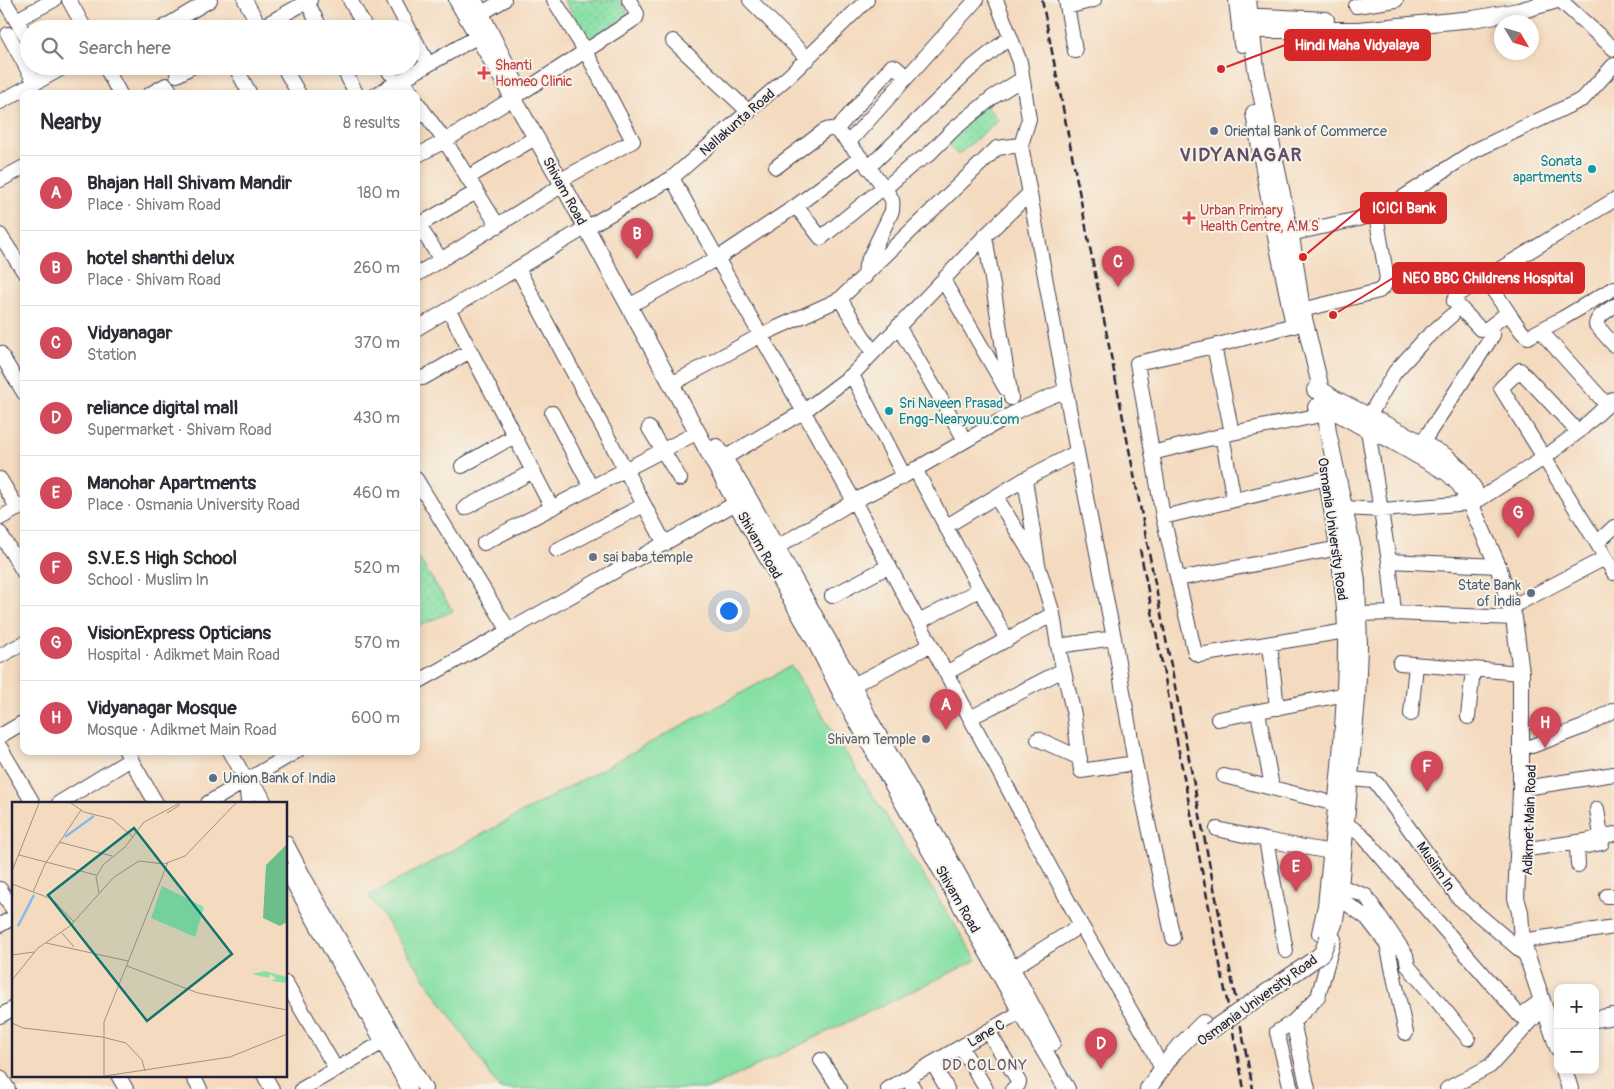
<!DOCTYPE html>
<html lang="en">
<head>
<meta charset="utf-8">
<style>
  :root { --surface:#fff; --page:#f7f7f7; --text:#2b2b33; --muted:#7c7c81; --line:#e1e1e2; --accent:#d1495b }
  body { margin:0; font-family:Pangolin,sans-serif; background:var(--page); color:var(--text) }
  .controls { position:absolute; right:15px; bottom:15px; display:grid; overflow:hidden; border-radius:10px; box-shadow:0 2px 8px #0003 }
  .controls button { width:45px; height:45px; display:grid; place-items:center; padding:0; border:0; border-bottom:1px solid var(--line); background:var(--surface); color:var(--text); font:25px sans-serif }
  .compass { position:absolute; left:1494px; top:15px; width:45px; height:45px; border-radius:50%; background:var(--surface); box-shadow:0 2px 8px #0003; rotate:128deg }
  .you { position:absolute; left:728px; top:610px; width:18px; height:18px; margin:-12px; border:4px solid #fff; border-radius:50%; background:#1a73e8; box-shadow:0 0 0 8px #1a73e833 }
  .badge { display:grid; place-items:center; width:32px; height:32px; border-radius:50%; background:var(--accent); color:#fff; font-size:16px; font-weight:700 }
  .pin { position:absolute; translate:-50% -41px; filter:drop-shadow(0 1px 2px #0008) }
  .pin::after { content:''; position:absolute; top:26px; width:18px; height:15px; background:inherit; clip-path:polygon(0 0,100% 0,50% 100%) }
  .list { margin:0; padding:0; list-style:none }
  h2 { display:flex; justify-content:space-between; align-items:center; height:65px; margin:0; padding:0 20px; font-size:21px }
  h2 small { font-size:16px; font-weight:400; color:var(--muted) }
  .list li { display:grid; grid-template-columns:32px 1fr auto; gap:15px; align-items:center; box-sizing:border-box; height:75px; padding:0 20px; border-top:1px solid var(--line) }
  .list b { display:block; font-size:19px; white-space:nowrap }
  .list p { margin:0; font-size:16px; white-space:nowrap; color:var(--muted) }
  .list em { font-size:16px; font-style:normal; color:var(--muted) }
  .icon { flex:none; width:28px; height:28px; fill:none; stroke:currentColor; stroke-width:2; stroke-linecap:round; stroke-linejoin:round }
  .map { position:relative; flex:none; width:1614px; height:1089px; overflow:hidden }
  .search { position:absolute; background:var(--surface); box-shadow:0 2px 8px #0003; left:20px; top:20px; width:400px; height:55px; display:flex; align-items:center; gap:12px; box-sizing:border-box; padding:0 18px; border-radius:28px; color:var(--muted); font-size:19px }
  .panel { position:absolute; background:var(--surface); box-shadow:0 2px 8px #0003; left:20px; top:90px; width:400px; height:665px; border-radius:10px }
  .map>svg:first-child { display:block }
</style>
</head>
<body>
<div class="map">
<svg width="1614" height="1089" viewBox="0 0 1614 1089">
  <defs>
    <pattern id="grass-dots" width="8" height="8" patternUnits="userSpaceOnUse" patternTransform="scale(1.25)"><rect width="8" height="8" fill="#87e0a6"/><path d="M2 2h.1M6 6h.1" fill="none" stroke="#74c090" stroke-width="1.8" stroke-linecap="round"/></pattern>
  </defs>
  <rect width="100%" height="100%" fill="#f7f3e8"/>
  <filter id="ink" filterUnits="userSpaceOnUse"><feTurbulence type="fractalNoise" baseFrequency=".02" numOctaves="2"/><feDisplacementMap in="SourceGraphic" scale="10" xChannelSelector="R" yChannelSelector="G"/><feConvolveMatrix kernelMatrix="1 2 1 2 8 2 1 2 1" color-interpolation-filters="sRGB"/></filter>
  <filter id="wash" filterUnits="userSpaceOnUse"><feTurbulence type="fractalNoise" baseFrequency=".0096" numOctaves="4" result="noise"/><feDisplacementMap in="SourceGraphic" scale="20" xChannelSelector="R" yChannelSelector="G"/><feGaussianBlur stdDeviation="1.12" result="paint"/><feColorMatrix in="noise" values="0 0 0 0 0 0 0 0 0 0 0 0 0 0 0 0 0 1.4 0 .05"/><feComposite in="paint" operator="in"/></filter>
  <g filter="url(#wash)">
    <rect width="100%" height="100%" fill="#f4dabe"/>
    <!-- grass -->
    <path fill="url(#grass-dots)" stroke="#548170" d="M564,0h55l10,15 -39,25z
      M985,104l13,16 -40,35 -14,-15z
      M416,554l37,57 -37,16z"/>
    <!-- garden -->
    <path fill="#87e0a6" stroke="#548170" d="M791,666l186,294 -269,129h-208l-131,-193z"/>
  </g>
  <g filter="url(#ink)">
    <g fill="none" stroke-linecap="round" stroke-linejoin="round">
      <!-- minor casing -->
      <g stroke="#423e4f" stroke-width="16">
        <path id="minor" d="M4,0l12,20
          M69,0l16,29
          M245,0l16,29
          M350,0l16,29
          M394,0l15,29
          M554,0l32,52 47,89 -65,35
          M750,0l58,59
          M996,0l24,62 9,57 -8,26 56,307 37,186 21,125 38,175
          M1066,0l9,51
          M1560,0l54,49
          M307,2l14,27
          M1356,6l40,-6
          M1067,7l27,-7
          M482,13l22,-13
          M161,29l49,-29
          M258,29l52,-29
          M411,32l17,32
          M8,34l27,49
          M29,41l-13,-21 38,-20
          M673,41l76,71
          M105,66l15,28
          M235,66l15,28
          M283,66l16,28
          M342,66l14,27
          M387,66l3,7
          M177,75l16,-9
          M403,79l9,15
          M521,93l115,-75 1,-4 -8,-14
          M150,94l16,-9 6,9
          M377,94l110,-63
          M416,101l29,40 53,85
          M0,102l66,-36
          M836,130l56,-64 3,1 12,10
          M849,142l127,-142
          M416,156l29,-15 68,-43
          M776,167l48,-36c4,-2 7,-3 11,-1 9,5 52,59 57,70 1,3 0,8 0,11l-26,54 -1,12
          M868,168l101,-98 41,-33
          M467,178l68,-40
          M672,178l182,323 227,424 65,112 16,32
          M0,180l24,-13
          M1614,200l-157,95 -3,6 26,28h7l19,-15c10,4 12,18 22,23l35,-19 51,-30
          M796,206l25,32 63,-51 6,-3 22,-19 16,-10 26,-26 39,-32 29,-18
          M416,221l25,39
          M593,224l79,-46 118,-103 77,-75
          M419,225l57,-33
          M1290,234l86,-19 98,-64 109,-52 31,-34
          M0,235l24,37
          M985,236l26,162
          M518,269l147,275
          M416,275l147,-90
          M1485,278l25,37
          M943,280l63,109
          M840,299l33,54
          M636,302l82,-44 78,-52 64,-48
          M1614,306c-7,5 -17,10 -18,19l18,20
          M449,310l103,198
          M1302,310l77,-19 5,-5 3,-7 -11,-64
          M1294,325l-80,21 -77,17 26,154 32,136 4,2 147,-24
          M898,326l67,114
          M416,329l169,-101
          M1546,337l61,68
          M1214,346l18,87
          M0,353l24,40
          M852,375l52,101
          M423,378l47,-27
          M679,380l82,-45 79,-36 157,-151 24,-3
          M552,413l39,74
          M1369,416l26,-44 31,-34 26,-23
          M649,428l31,51
          M1368,430l21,131 5,52
          M1578,432l-58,-62 -19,18 96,155 17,30
          M1222,435l12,65
          M1422,443l71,-108
          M1152,453l80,-20 94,-19
          M724,458l79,-46 49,-37 133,-139 45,-43
          M462,466l52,-30
          M915,469l92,171
          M0,479l18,30
          M416,479l93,152
          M1025,479l13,86 15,49 5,32 16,69 7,56 54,-8
          M996,497l39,63
          M1480,499l64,-41 34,-26 36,-33
          M465,508l68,-37
          M1344,508l38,2 88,-7
          M1163,517l164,-39
          M0,518l24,-13
          M945,527l80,-48 52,-27
          M0,533l24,40
          M484,543l214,-111
          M1597,543l17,-16
          M776,548l78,-47 50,-25 113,-65 49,-21
          M557,550l87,-45
          M1389,561l109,5
          M1178,579l161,-31
          M832,596l57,-30
          M1519,603l86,-45
          M1359,614l35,-1 120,5
          M919,622l60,-32
          M1270,644l7,64
          M1058,646l56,-8
          M0,656l24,-13
          M1400,663l121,10
          M946,673l107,-59
          M416,683l329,-185
          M853,685l78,-40
          M1258,712l14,75
          M1411,714l5,-49
          M1468,717l5,-48
          M970,718l93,-48
          M1218,719l128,-25
          M0,736l24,-14
          M1038,739l42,19
          M1532,746l51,-19 31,-17
          M0,747l33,56
          M126,751l30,52
          M230,751l16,29 14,13 5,10
          M1224,776l112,28
          M1351,779l22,2 4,3 82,114 68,58
          M246,780l2,23
          M1531,787l83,-13
          M59,803l72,-44
          M208,803l89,-52
          M1345,823l17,12 158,181 22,-16
          M1217,829l49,11 65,12
          M1266,840l20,111
          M286,843l20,38 119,208
          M1528,849l57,-8 29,-7
          M1578,865l-1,-17 25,-5 -5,-34
          M286,870l123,219
          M1340,886l26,10 40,59 2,11 60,72
          M0,889l14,22
          M1607,896h7
          M1339,898l28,20 20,26 19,89
          M0,925l14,-8
          M1522,941l92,-14
          M1003,974l78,-49
          M286,983l50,86
          M0,1016l14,-8
          M1293,1022l15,67
          M988,1031l31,51 -1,3 -5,4
          M961,1047l25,42
          M821,1060l19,29
          M933,1063l14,26
          M118,1075l8,14
          M192,1075l8,14
          M264,1075l8,14
          M0,1077l8,12
          M907,1078l7,11
          M302,1089l88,-51
          M888,1089l133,-77 8,-2
          M1291,1089l-14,-57 16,-10 25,-25 16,-58
          M1447,1089l43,-23 54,-59"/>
      </g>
      <!-- major casing -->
      <g stroke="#423e4f" stroke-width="18">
        <path id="major" d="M457,0l106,185 173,318 79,138 26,52 180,319 46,77
          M474,0l40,80
          M1237,0l5,44
          M1248,0l8,69 36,173 10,68 23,96 3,26 24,113 5,37 2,64 -2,53 -18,199 -5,26 -6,14
          M1241,16l85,4
          M1240,30h118l115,-11 46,-8 38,-11
          M1254,113l22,124 18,88
          M1315,390l5,-1 15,10 87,44 25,14 15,14 12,18
          M1316,407l9,-1 43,24 21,9 59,34 12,12 10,18 28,63 16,52 7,55v118l-5,107 4,14 2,29 36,107
          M717,447l31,50 105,188 15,32 144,252 40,74
          M1320,933l6,-27c9,-91 21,-182 20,-273 -1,-50 -10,-99 -18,-148
          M1595,1019l19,-3
          M1564,1070l6,19
          M1148,1089l26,-37 29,-29"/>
      </g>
      <!-- minor -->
      <use href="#minor" stroke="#fff" stroke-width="14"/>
      <!-- major -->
      <use href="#major" stroke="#fff" stroke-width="16"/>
      <!-- rail -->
      <path stroke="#22223b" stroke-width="2.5" stroke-dasharray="8 4" stroke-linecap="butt" d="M1042,0l211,1089
        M1140,549l104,540"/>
      <!-- major-bridge casing -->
      <g stroke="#423e4f" stroke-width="18" stroke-linecap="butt">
        <path id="major-bridge" d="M1210,1031l105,-72 7,-6 6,-15"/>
      </g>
      <!-- major-bridge -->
      <use href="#major-bridge" stroke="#fff" stroke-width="16"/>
    </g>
  </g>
  <!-- markers -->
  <g fill="#e0444e" stroke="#f7f3e8" stroke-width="2">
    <path d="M481.5 65.5h5v5h5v5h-5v5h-5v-5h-5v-5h5z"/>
    <path d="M1186.5 210.5h5v5h5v5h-5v5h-5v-5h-5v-5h5z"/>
  </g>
  <g fill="#5c6f8a" stroke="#f7f3e8" stroke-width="2">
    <circle cx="1214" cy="131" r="5"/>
    <circle cx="1531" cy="593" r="5"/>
    <circle cx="213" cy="778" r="5"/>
  </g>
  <g fill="#0f9aa8" stroke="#f7f3e8" stroke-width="2">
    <circle cx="1592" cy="169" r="5"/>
    <circle cx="889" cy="411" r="5"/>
  </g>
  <g fill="#6b7280" stroke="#f7f3e8" stroke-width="2">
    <circle cx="593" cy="557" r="5"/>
    <circle cx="926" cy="739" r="5"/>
  </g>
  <g text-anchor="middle" stroke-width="4" stroke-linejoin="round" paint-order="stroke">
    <!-- health labels -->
    <g font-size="14" fill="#be3a42" stroke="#f7f3e8" text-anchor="start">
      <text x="495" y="70">Shanti<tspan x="495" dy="16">Homeo Clinic</tspan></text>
      <text x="1200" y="215">Urban Primary<tspan x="1200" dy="16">Health Centre, A.M.S</tspan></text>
    </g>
    <!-- street labels -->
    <g font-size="14" fill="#22223b" stroke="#f7f3e8">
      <text transform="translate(737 122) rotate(-41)" y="5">Nallakunta Road</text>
      <text transform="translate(565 191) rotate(61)" y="5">Shivam Road</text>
      <text transform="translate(1333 529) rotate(82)" y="5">Osmania University Road</text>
      <text transform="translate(760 545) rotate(60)" y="5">Shivam Road</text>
      <text transform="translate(1529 820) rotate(-88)" y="5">Adikmet Main Road</text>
      <text transform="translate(1436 866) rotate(55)" y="5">Muslim ln</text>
      <text transform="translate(958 899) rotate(60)" y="5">Shivam Road</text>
      <text transform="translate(1257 1000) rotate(-36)" y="5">Osmania University Road</text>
      <text transform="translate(986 1033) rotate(-30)" y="5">Lane C</text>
    </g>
    <!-- service labels -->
    <g font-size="14" fill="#4e5e75" stroke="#f7f3e8" text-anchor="start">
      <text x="1224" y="136">Oriental Bank of Commerce</text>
      <text x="1521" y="590" text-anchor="end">State Bank<tspan x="1521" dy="16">of India</tspan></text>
      <text x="223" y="783">Union Bank of India</text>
    </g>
    <!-- culture labels -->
    <g font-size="14" fill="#0d838f" stroke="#f7f3e8" text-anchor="end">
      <text x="1582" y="166">Sonata<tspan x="1582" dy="16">apartments</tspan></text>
      <text x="899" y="408" text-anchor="start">Sri Naveen Prasad<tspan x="899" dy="16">Engg-Nearyouu.com</tspan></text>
    </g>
    <!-- worship labels -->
    <g font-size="14" fill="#5b616d" stroke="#f7f3e8" text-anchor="start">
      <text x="603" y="562">sai baba temple</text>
      <text x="916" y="744" text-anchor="end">Shivam Temple</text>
    </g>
    <!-- neighbourhood labels -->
    <g font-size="15" letter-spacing="1" fill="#614e6b" stroke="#f7f3e8">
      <text x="985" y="1070">DD COLONY</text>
    </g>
    <!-- district labels -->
    <g font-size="19" font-weight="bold" letter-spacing="1" fill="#614e6b" stroke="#f7f3e8">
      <text x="1241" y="161">VIDYANAGAR</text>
    </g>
  </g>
  <!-- overview -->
  <g transform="translate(12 802)">
    <rect width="275" height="275" fill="#f4dabe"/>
    <path d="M275,42v78l-7,4 -17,-8 3,-53z" fill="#6dbe8b"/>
    <path d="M253,169l22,6v6l-15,-2 4,-3 -6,-4 -1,4 -17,-4z" fill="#87e0a6"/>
    <path d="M150,84l42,21 -9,30 -44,-19z" fill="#87e0a6"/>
    <path fill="none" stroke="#7fbaf1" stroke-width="2.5" d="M53,35l29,-21M6,124l16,-31"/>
    <path fill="none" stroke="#a0908a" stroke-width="1" d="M59,1l13,9 28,7 21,18M155,11l13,-8M47,40l53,14M7,53l77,20M0,69l27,-68M0,82l40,15 22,23M21,90l12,-28 36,-54M87,91l-3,-16 7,-12 22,-18 19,-25 36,-19M50,131l12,14M34,141l82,18M0,153l22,-3M115,164l71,27 89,17M0,178l26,-32 32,-22 44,-49 25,-16 25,3 21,-8 51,-53M0,221l11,5 79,9M90,235l24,6 16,17 3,11M92,274v-54l64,-160M93,274l125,-19 57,-23"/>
    <path fill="#0f766e" fill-opacity="0.15" stroke="#0f766e" stroke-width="2.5" d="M122,26l98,126 -85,67 -99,-126z"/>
    <rect width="275" height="275" fill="none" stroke="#22223b" stroke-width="2.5"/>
  </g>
  <!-- callouts -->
  <path fill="none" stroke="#d62828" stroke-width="2" d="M1221 69L1285 45M1303 257L1361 208M1333 315L1393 278"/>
  <g fill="#d62828" stroke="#f7f3e8" stroke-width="2">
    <circle cx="1221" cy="69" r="5"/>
    <circle cx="1303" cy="257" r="5"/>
    <circle cx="1333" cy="315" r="5"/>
  </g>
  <g fill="#d62828" stroke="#d62828" stroke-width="2">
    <rect x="1285" y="30" width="145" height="30" rx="5"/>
    <rect x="1361" y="193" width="85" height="30" rx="5"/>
    <rect x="1393" y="263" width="191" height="30" rx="5"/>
  </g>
  <g font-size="15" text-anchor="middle" font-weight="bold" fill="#fff">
    <text x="1357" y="50">Hindi Maha Vidyalaya</text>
    <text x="1404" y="213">ICICI Bank</text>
    <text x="1488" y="283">NEO BBC Childrens Hospital</text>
  </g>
</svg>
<div class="controls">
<button>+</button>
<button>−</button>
</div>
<svg class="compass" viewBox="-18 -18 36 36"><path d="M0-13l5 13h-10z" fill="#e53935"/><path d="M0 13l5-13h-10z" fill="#7c7c81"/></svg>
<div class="you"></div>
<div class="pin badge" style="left:946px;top:730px">A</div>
<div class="pin badge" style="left:637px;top:259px">B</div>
<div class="pin badge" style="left:1118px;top:287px">C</div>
<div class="pin badge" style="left:1101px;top:1069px">D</div>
<div class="pin badge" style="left:1296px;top:892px">E</div>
<div class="pin badge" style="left:1427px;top:792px">F</div>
<div class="pin badge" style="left:1518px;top:538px">G</div>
<div class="pin badge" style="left:1545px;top:748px">H</div>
<div class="search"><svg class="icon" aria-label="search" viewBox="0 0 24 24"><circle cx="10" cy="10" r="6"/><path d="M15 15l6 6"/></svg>Search here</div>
<section class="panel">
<h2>Nearby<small>8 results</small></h2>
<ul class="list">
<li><span class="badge">A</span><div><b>Bhajan Hall Shivam Mandir</b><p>Place · Shivam Road</p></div><em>180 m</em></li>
<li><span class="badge">B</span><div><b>hotel shanthi delux</b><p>Place · Shivam Road</p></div><em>260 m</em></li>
<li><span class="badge">C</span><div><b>Vidyanagar</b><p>Station</p></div><em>370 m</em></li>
<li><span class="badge">D</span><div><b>reliance digital mall</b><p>Supermarket · Shivam Road</p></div><em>430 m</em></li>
<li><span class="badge">E</span><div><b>Manohar Apartments</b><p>Place · Osmania University Road</p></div><em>460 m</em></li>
<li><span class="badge">F</span><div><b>S.V.E.S High School</b><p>School · Muslim ln</p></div><em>520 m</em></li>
<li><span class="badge">G</span><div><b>VisionExpress Opticians</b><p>Hospital · Adikmet Main Road</p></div><em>570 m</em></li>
<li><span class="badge">H</span><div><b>Vidyanagar Mosque</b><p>Mosque · Adikmet Main Road</p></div><em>600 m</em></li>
</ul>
</section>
</div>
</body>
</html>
